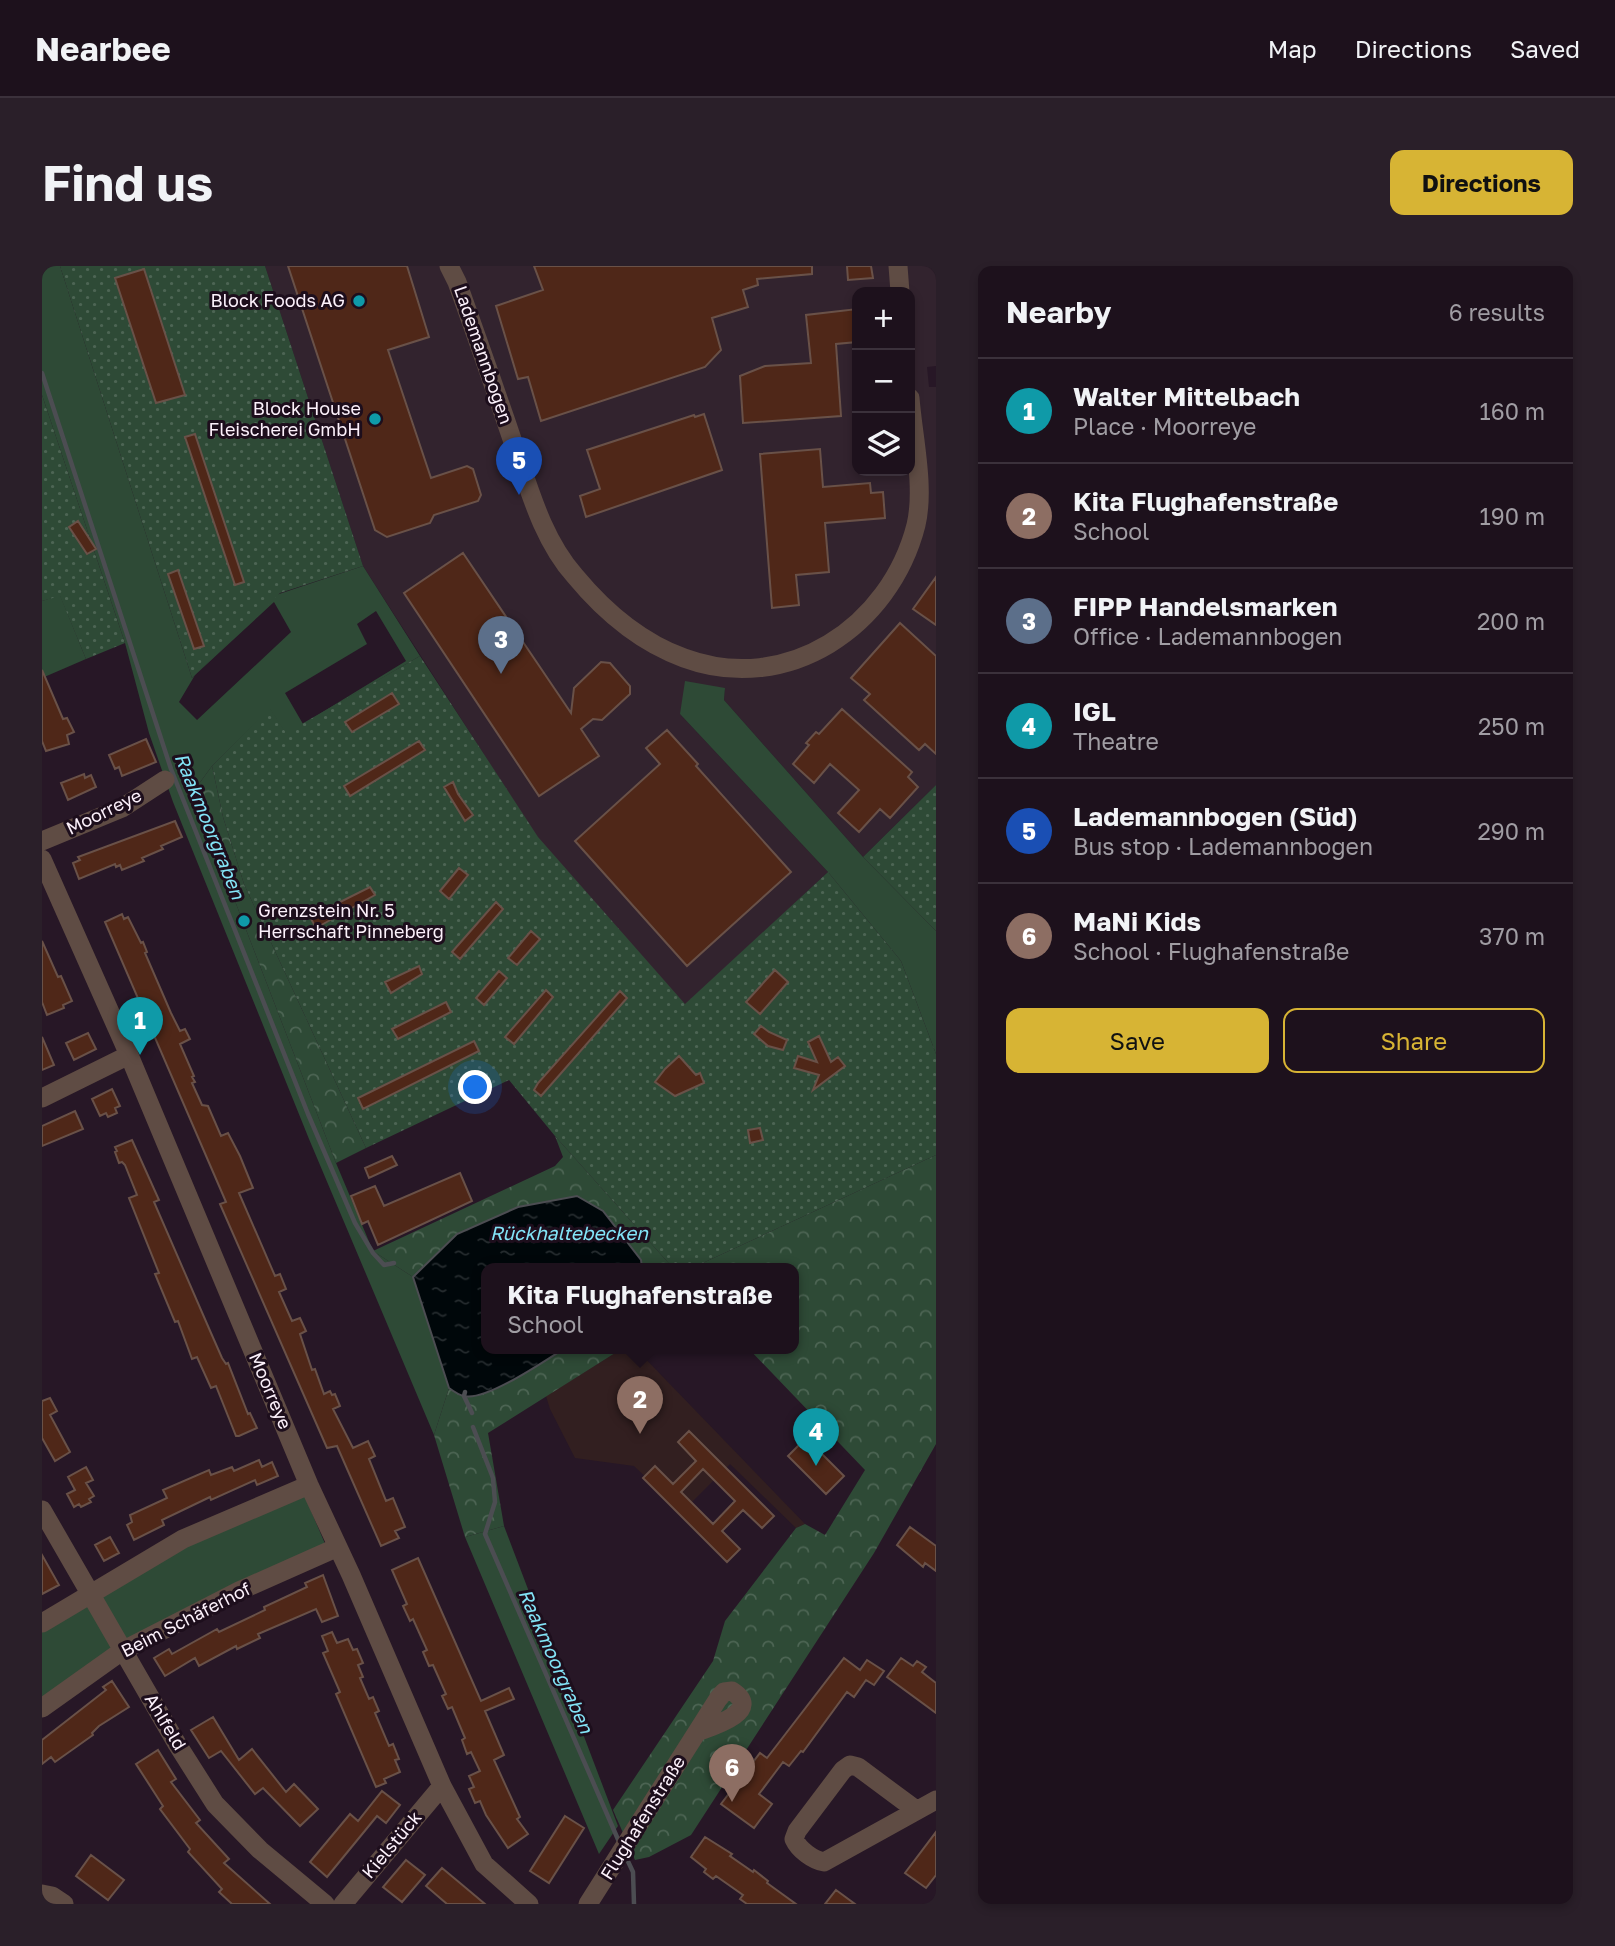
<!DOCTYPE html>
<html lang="en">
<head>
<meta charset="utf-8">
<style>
  :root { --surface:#1d111c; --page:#2a1f29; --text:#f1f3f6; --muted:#a09da3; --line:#3b313b; --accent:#d7b434 }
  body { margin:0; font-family:"Golos Text",sans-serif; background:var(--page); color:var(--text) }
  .controls { position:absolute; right:21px; top:21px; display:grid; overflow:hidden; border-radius:14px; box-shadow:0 4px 10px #0003 }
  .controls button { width:63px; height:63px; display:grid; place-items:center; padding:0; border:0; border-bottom:2px solid var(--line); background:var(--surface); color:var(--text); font:35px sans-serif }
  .you { position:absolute; left:434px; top:822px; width:24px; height:24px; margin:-18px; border:5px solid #fff; border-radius:50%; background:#1a73e8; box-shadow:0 0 0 10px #1a73e833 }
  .badge { display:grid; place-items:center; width:46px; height:46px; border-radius:50%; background:var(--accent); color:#fff; font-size:23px; font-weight:700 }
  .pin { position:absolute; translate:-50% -58px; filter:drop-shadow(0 2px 4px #0008) }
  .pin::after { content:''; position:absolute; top:37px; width:24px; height:21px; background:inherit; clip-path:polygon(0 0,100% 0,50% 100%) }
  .popup { position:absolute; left:439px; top:997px; width:318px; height:91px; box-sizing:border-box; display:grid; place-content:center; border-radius:14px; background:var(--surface); filter:drop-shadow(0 2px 5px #0005); font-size:23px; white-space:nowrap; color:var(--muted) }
  .popup b { font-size:26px; color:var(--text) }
  .popup::after { content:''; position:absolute; left:50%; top:100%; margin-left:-14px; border:14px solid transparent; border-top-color:var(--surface) }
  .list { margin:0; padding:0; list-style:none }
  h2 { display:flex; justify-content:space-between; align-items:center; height:91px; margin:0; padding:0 28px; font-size:30px }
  h2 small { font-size:23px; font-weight:400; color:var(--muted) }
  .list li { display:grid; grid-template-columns:46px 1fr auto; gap:21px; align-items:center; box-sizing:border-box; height:105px; padding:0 28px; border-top:2px solid var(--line) }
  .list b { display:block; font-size:26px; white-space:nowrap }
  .list p { margin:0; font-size:23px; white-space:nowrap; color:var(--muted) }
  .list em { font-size:23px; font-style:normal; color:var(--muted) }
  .actions { display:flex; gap:14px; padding:21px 28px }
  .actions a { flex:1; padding:16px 0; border:2px solid var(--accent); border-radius:14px; text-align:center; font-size:24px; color:var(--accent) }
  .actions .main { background:var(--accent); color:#111 }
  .icon { flex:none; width:38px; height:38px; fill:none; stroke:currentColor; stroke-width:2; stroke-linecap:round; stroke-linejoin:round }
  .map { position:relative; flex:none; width:894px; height:1638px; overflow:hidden; border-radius:14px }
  header { display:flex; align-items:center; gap:42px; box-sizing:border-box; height:98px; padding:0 35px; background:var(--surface); border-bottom:2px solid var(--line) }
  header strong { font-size:33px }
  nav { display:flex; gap:38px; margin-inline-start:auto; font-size:24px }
  .intro { display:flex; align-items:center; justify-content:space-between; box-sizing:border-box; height:168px; padding:0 42px }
  h1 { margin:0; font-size:49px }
  .button { padding:18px 32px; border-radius:14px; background:var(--accent); color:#111; font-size:24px; font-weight:700 }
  main { display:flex; gap:42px; padding:0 42px }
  aside { flex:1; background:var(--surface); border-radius:14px; box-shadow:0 4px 10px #0003 }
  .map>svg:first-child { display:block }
</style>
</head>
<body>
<header>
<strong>Nearbee</strong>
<nav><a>Map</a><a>Directions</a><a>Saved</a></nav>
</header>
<div class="intro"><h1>Find us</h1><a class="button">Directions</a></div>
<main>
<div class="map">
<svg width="894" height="1638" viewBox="0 0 894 1638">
  <defs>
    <pattern id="park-crowns" width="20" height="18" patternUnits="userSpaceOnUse" patternTransform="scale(1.75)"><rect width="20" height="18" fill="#2e4a36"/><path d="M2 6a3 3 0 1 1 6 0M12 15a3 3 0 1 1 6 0" fill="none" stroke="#4d6554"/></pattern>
    <pattern id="garden-dots" width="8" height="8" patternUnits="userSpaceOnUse" patternTransform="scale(1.75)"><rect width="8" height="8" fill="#2e4a36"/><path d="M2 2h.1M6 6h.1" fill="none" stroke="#4d6554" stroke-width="1.8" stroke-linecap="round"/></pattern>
    <pattern id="water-ripples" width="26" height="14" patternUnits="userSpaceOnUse" patternTransform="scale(1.75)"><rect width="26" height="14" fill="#00070a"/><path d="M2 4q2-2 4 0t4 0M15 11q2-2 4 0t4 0" fill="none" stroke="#262c2f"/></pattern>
  </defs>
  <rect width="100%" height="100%" fill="#271726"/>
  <!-- commercial -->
  <path fill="#32232e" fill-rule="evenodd" d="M223,0h671v100l-9,1 2,20h7v398l-73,72 -139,-157 1,-12 -45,26 148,158 -143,133 -146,-165 -176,-274zM815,26h53v179h-53z"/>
  <!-- education -->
  <path fill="#321f20" d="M581,1082h12l170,176 -9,4 -66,-64 -48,48 -48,-46 -59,-8 -25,-49 -4,-13z"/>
  <!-- grass -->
  <path fill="#2e4a36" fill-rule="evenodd" d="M0,0h18l132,412 84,-83 87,-29 57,90 -134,78 -16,-25 -58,57 -19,26 143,371 37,88 40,26 36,111 -15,47 -125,-296 -136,-337 -24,-69 -24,-90 -83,-248zM232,336l17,30 -94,88 -18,-18 16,-27zM334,345l30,50 -103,63 -18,-31 82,-49 -10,-20z
    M18,329l26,64 -44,19v-77z
    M643,415l40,7 -1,12 139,157 73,74v123l-35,-93 -73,-89 -148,-158z
    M261,1226l23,54 -284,155v-72l155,-90z
    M462,1260l114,300 -19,28 -134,-317z"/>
  <!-- park -->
  <path fill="url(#park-crowns)" d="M170,500l11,51 21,67 122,264 -30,15 -143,-371z
    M513,870l118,132h-31l-1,-8 -123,-53 -61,27 -44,43 -40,-26 182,-85 8,-9z
    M894,889v289l-62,109 -183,282 -42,22 -14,3 -22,-50 100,-149 12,-40 71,-93 9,-4 20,11 40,-65 -117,-122h46v-80h-102z
    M523,1082h58l-135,85 16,93 -39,11 -31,-102 15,-47 15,8 60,-22z"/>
  <!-- garden -->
  <path fill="url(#garden-dots)" d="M18,0h205l98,300 -83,27 -88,85z
    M0,129l83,248 -39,16 -26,-63 -18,5z
    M378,390l118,181 147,167 143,-132 73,89 35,93v101l-244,113h-19l-118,-132 -46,-56 -143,68 -122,-264 -21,-67 -11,-51 58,-58 16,25z
    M894,519v146l-73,-74z"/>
  <!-- water -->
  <path fill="url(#water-ripples)" stroke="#4c4d52" stroke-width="2" d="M535,930l26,15 38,49 1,8h-156v80h79c-19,12 -80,54 -101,48 -5,-1 -11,-5 -15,-8l-36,-111 44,-43 61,-27z"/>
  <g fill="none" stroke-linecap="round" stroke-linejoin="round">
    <!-- stream -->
    <path stroke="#4c4d52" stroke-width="4.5" d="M0,107l129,396 137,345 47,109 18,30 11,12 10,-2
      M423,1126l-1,4 8,17
      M431,1161l20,51 2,24 -10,32 135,310
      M583,1589l8,17 1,32"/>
  </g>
  <!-- building -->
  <path fill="#4f2718" stroke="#695148" stroke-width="2" fill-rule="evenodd" d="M246,0h119l22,71 -41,13 43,128 36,-12 6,3 8,26 -3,6 -44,14 -4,8 -43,14 -12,-7z
    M492,0h278v8l-55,5 1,6 -15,5 5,17 -36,11 9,32 -16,17 -164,54 -13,-44 -10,2 -22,-73 47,-16z
    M805,0h24l2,12 -25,2z
    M102,3l41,126 -29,8 -41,-125z
    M815,43v33l-21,2 5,72 -98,7 -3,-47 25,-10 46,-3 -5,-48z
    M662,148l18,56 -136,47 -6,-21 20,-7 -13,-39 107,-35 1,2z
    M153,168l49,148 -9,3 -50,-148z
    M778,183l3,38 47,-4 1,10 12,-1 2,26 -60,5 4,49 -33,3 3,30 -27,3 -12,-154z
    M36,255l18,28 -9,5 -18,-27z
    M421,287l108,160 3,-25 27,-26 9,1 20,23v8l-28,26 -9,-1 -12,10 18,27 -60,40 -135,-203z
    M136,304l26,76 -10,3 -26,-75z
    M894,311v48l-23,-16z
    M858,357l36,33v98l-11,-10 -6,6 -55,-50 6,-6 -19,-16z
    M0,404l21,49 4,-1 7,14 -7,3 2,9 -23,7 -4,-10z
    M350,427l7,11 -47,28 -7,-10z
    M800,443l70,63 -4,5 10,10 -28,31 -10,-9 -21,23 -21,-19 21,-23 -29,-26 -16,19 -21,-19 16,-19 -3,-2 10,-11 3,2z
    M625,464l31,34 -2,2 95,106 -104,94 -112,-125 85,-77 -14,-16z
    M104,473l10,23 -34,14 -3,-9 -4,2 -6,-14z
    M377,475l6,9 -75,46 -6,-10z
    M42,508l1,4 6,-3 5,12 -28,13 -7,-17z
    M411,516l5,12 15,21 -8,6 -21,-34z
    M133,555l7,16 -21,9 2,3 -21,9 2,3 -22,9 -2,-5 -4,2 -1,-3 -36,15 -6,-16 7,-3 -2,-3z
    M417,602l9,7 -19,24 -9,-8z
    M328,621l5,8 -59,33 -6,-11z
    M454,636l7,7 -43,50 -8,-7z
    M80,648l2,5 4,-2 13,26 2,-1 4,10 -2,1 26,60 9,18 5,-2 5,10 -10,5 14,32 -2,1 3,5 -3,1 10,22 6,1 13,30 7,-3 12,23 13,32 -14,5 36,83 5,-2 6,15 -7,3 13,29 8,-3 6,13 -6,3 12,36 3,-1 9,25 6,-3 2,4 3,-1 5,12 -7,3 20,39 15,-7 7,15 -6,3 17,42 7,-3 12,29 -10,4 4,7 -18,8 -44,-100 -10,2 -107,-244 6,-2 -121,-280z
    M489,665l9,8 -23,26 -9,-7z
    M0,675l16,36 3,-1 11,25 -9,4 1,3 -17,7 -5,-13z
    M377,700l3,8 -31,19 -6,-11z
    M733,704l13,12 -28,32 -14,-12z
    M457,705l8,7 -23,27 -8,-7z
    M504,724l7,7 -39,47 -9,-7z
    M578,725l7,7 -86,98 -7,-6 4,-7z
    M404,736l5,10 -53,27 -6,-10z
    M719,760l8,6 18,8 -4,10 -15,-4 -14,-12z
    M46,767l8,16 -22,11 -8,-17z
    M777,770l12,26 7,-5 7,9 -32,24 6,-15 -25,-7 4,-12 19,6 -9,-20z
    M0,771l12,28 -12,5z
    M432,775l5,10 -116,58 -5,-11z
    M637,790l17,19 4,-2 4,10 -29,13 -20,-14 10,-13z
    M70,823l8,17 -5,2 2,5 -9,4 -2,-4 -6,3 -8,-17z
    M33,845l8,18 -41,17v-20z
    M718,862l3,12 -13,3 -2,-13z
    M90,874l27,60 -5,2 57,131 11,25 4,6 2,-1 20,51 2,-1 7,15 -18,8h-3l-20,-50 -5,2 -14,-31 -5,2 -14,-38 -3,1 -20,-48 4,-1 -30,-75 8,-3 -12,-30 -3,-3 -3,1 -4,-11 2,-1 -2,-4z
    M350,890l5,9 -28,13 -4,-10z
    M418,907l12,28 -94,44 -10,-24 -6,3 -11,-28 24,-10 9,20z
    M8,1132l7,13 -7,4 20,37 -15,9 -13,-23v-37z
    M647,1165l85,85 -12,12 -19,-18 -21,21 18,18 -13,13 -84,-84 12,-12 18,18 23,-23 -18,-19zM661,1203l32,32 -22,23 -32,-32z
    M764,1172l38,38 -18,18 -38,-38z
    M217,1194l3,7 10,-5 6,14 -21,9 -2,-5 -44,20 -1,-3 -48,23 2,5 -30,15 -7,-15 5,-3 -2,-7 37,-17 -4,-8 46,-20 2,5 21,-8 2,4z
    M44,1201l7,13 -7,3 8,13 -5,3 2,3 -10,5 -2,-3 -5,3 -7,-13 8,-4 -7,-13z
    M868,1261l26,19v25l-11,-8 -2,4 -26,-22z
    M68,1271l9,16 -15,8 -9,-16z
    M0,1289l17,30 -17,9z
    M376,1292l63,143 28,-13 5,11 -29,12 19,44 -10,5 26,57 -3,2 11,15 -20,14 -22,-33 -6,-14 -5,2 -6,-14 5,-2 -5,-11 11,-5 -9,-19 -4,2 -5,-14 3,-2 -13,-31 -4,2 -6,-13 4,-2 -13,-29 -4,1 -6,-14 4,-2 -14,-31 -3,2 -7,-15 4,-2 -15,-34z
    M281,1309l15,41 -16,6 -6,-13 -58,25 2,4 -23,11 -1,-3 -37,20 -4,-8 -30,18 -11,-18 15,-9 3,5 45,-25 2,3 46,-22 -1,-3 43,-20 -2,-4z
    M290,1366l5,11 11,-4 5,11 4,-1 6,14 -5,2 5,12 -3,1 9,21 4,-2 6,14 -4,2 14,33 4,-2 6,15 -4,1 5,12 -16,7 2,4 -10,4 -40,-93 4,-2 -17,-39 5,-2 -6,-15z
    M802,1392l16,12 7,-10 17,11 -10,14 -8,-5 -12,17 -7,-5 -44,60 -2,-1 -12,15 -6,-4 -24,32 13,10 -18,24 -33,-24 39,-51 7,5z
    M859,1392l12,8 4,-5 9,6 -4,5 14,11v30l-49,-36z
    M70,1415l17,26 -30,19 -7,7 1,2 -38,27 -4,-5 -9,7v-24l64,-50 -3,-3z
    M171,1451l26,43 13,-11 34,43 8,-8 24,25 -18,17 -37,-38 -8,6 -34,-43 -12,7 -18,-28z
    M116,1484l18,29 -5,3 29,38 -4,3 33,36 -5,4 46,41h-38l-13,-12 3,-3 -34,-37 2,-3 -30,-40 3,-3 -27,-42z
    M340,1525l18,14 -14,18 -9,-7 -50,61 -17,-15 40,-48 8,7z
    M523,1550l19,12 -35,55 -19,-12z
    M894,1566v43l-10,13 -21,-15z
    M663,1571l27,17 -2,2 23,16 1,-2 14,11 -1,2 29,21h-49l-7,-5 3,-4 -27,-19 -3,3 -9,-7 2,-3 -15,-12z
    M49,1589l33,25 -16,20 -32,-24z
    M364,1594l19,15 -23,27 -19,-15z
    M400,1602l18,15 25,21h-38l-21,-18z
    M794,1624l19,14h-30z"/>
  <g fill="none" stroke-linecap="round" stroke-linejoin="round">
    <!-- minor -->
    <path stroke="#5f4c44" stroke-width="19" d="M407,0l8,16c19,53 38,107 56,160 16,46 29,97 62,134 29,35 65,66 109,82 103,38 206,-31 232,-133 9,-38 -3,-88 -6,-127
      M856,0l2,26
      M0,575l80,-33 43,-28
      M0,593l87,196 180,430 42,90 91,211 42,78 45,40
      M0,832l87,-43
      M0,1244l135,234 38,60 45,46 65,54
      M0,1357l141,-84 126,-54
      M0,1442l80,-57 117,-60 99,-44
      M874,1544l-58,-43 -8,-2 -7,5 -46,61 -3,8c5,11 19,21 30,23l112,-62
      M0,1628l10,2 12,8
      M301,1638l99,-118
      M546,1638l130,-205 6,-7 8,-1c32,20 -21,36 -35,41"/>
  </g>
  <!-- markers -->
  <g fill="#0f9aa8" stroke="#1d0e1c" stroke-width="2.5">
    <circle cx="317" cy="35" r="7"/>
    <circle cx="333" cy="153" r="7"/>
    <circle cx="202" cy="655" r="7"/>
  </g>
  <g text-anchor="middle" stroke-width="6" stroke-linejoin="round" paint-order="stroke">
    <!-- poi labels -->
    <g font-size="18" fill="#fcf1fb" stroke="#1d0e1c" text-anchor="end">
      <text x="303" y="41">Block Foods AG</text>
      <text x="319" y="149">Block House<tspan x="319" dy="21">Fleischerei GmbH</tspan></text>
      <text x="216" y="651" text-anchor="start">Grenzstein Nr. 5<tspan x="216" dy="21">Herrschaft Pinneberg</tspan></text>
    </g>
    <!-- street labels -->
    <g font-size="18" fill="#fcf1fb" stroke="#1d0e1c">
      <text transform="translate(441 89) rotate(71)" y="6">Lademannbogen</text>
      <text transform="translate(62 546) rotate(-26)" y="6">Moorreye</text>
      <text transform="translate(228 1125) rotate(67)" y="6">Moorreye</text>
      <text transform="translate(144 1354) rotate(-27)" y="6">Beim Schäferhof</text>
      <text transform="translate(123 1456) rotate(59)" y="6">Ahlfeld</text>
      <text transform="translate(601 1552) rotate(-58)" y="6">Flughafenstraße</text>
      <text transform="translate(350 1579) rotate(-50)" y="6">Kielstück</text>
    </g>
    <!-- water labels -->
    <g font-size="19" font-style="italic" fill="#83e4f7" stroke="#1d0e1c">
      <text transform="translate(168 560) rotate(68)" y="7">Raakmoorgraben</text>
      <text x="527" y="974">Rückhaltebecken</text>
      <text transform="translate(514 1395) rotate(66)" y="7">Raakmoorgraben</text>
    </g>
  </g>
</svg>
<div class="controls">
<button>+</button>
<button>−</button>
<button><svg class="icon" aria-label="layers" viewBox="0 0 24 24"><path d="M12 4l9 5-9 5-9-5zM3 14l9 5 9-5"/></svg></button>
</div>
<div class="you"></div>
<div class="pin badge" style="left:98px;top:789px;background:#0f9aa8">1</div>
<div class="pin badge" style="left:598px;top:1168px;background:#8d6e63">2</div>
<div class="popup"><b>Kita Flughafenstraße</b>School</div>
<div class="pin badge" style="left:459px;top:408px;background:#5c6f8a">3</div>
<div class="pin badge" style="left:774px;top:1200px;background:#0f9aa8">4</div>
<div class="pin badge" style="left:477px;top:229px;background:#1a4fb4">5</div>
<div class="pin badge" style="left:690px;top:1536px;background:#8d6e63">6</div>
</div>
<aside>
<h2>Nearby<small>6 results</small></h2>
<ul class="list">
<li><span class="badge" style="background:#0f9aa8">1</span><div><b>Walter Mittelbach</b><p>Place · Moorreye</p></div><em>160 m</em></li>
<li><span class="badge" style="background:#8d6e63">2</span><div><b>Kita Flughafenstraße</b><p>School</p></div><em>190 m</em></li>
<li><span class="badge" style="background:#5c6f8a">3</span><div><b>FIPP Handelsmarken</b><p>Office · Lademannbogen</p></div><em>200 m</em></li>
<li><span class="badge" style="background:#0f9aa8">4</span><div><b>IGL</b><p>Theatre</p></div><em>250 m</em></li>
<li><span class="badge" style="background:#1a4fb4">5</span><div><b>Lademannbogen (Süd)</b><p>Bus stop · Lademannbogen</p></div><em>290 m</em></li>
<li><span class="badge" style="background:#8d6e63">6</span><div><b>MaNi Kids</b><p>School · Flughafenstraße</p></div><em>370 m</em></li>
</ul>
<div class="actions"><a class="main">Save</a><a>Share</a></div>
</aside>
</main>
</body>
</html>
